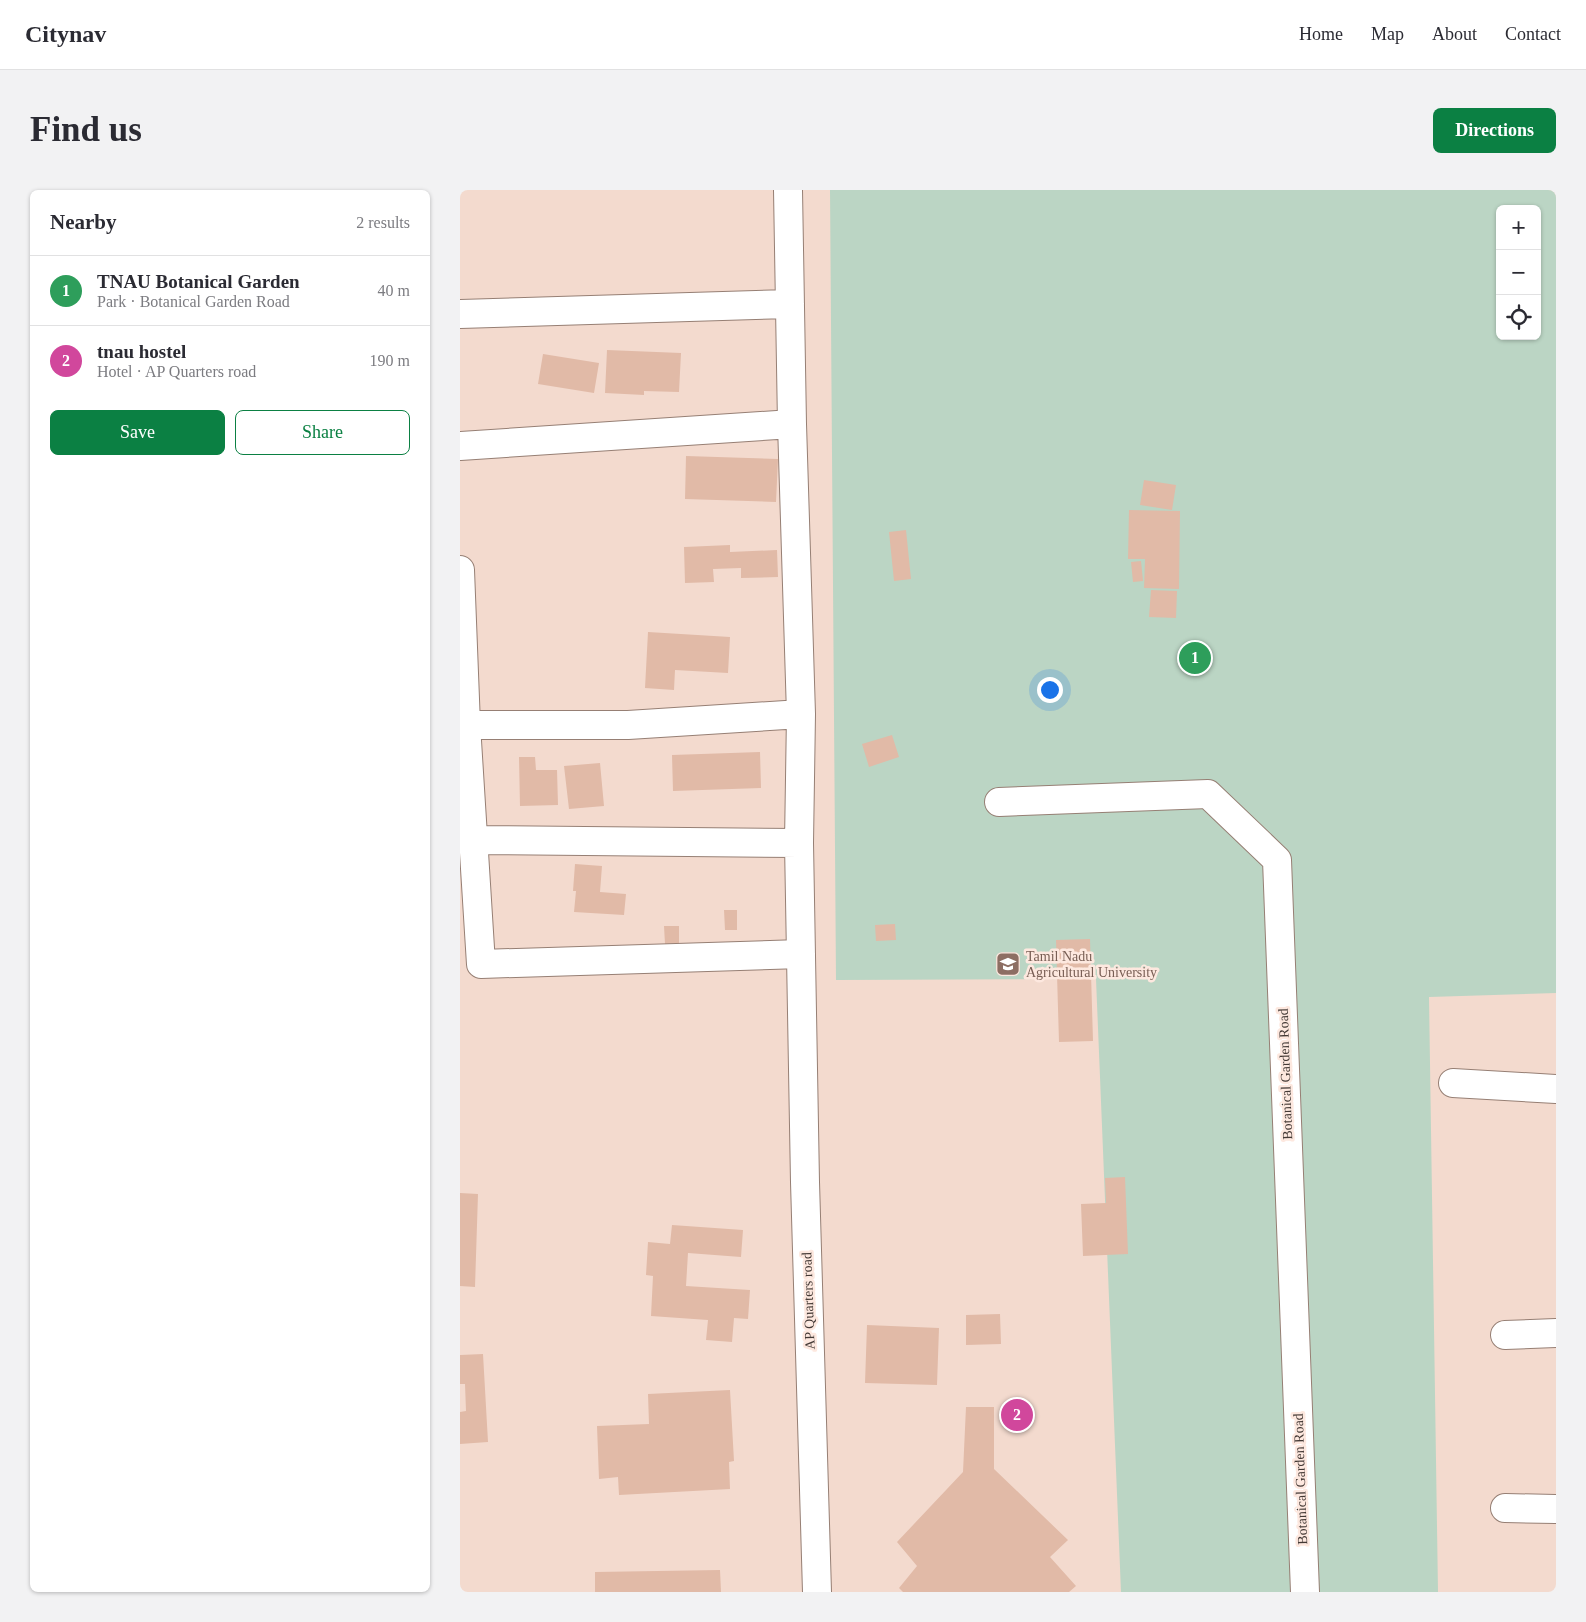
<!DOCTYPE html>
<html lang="en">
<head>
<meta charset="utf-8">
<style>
  :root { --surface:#fff; --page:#f2f2f3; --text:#2b2b33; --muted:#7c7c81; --line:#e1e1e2; --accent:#0b8043 }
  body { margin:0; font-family:Georgia,serif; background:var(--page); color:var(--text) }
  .controls { position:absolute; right:15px; top:15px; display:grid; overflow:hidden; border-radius:8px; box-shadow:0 1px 4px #0004 }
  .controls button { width:45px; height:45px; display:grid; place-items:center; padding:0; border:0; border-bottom:1px solid var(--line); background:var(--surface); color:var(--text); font:25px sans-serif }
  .you { position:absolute; left:589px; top:499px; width:18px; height:18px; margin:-12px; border:4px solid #fff; border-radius:50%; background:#1a73e8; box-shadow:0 0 0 8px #1a73e833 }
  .badge { display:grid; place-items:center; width:32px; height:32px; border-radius:50%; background:var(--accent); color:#fff; font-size:16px; font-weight:700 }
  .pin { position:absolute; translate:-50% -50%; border:2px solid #fff; box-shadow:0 1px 5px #0006 }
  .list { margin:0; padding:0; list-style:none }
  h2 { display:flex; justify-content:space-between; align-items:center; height:65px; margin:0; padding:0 20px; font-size:21px }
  h2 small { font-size:16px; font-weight:400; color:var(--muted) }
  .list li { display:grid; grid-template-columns:32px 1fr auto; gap:15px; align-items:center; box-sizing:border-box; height:70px; padding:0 20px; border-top:1px solid var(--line) }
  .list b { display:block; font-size:19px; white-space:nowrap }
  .list p { margin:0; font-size:16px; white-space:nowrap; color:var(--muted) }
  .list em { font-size:16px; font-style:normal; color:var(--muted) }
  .actions { display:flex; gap:10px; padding:15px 20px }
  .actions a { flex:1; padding:11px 0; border:1px solid var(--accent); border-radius:8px; text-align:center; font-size:18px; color:var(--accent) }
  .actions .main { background:var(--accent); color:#fff }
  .icon { flex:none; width:28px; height:28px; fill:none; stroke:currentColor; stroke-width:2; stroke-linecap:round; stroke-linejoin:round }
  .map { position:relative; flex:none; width:1096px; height:1402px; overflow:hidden; border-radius:8px }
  header { display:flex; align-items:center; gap:30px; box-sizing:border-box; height:70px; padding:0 25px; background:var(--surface); border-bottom:1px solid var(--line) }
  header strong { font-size:24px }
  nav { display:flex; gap:28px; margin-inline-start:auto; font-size:18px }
  .intro { display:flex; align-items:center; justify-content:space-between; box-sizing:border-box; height:120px; padding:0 30px }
  h1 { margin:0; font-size:35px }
  .button { padding:12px 22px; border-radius:8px; background:var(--accent); color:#fff; font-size:18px; font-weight:700 }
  main { display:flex; gap:30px; padding:0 30px }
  aside { flex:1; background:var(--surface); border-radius:8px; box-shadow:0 1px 4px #0004 }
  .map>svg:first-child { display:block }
</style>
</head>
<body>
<header>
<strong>Citynav</strong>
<nav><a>Home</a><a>Map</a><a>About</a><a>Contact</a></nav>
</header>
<div class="intro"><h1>Find us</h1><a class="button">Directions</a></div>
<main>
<aside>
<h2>Nearby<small>2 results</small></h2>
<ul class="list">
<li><span class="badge" style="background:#2e9e5b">1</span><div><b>TNAU Botanical Garden</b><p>Park · Botanical Garden Road</p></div><em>40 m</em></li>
<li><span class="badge" style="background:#d1479c">2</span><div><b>tnau hostel</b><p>Hotel · AP Quarters road</p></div><em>190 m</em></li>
</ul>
<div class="actions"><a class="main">Save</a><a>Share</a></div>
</aside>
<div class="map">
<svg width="1096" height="1402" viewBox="0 0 1096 1402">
  <rect width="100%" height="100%" fill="#f3dace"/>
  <!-- green -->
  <path fill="#bbd5c4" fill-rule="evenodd" d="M370,0h726v803l-127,4 9,595h-317l-25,-613 -260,1zM1040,19h37v127h-37z"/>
  <!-- building -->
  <path fill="#e1baa7" d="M147,160l74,3 -2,39 -35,-1v4l-39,-2z
    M83,164l56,9 -5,30 -56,-9z
    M226,266l92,3 -2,43 -91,-3z
    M684,290l32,5 -4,25 -32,-5z
    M669,320l51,1 -1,78 -35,-1 1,-29h-17z
    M446,340l5,49 -17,2 -5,-49z
    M270,355v7l47,-2 1,27 -37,1v-10l-28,1 1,13 -29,1 -1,-36z
    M681,371l2,20 -10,1 -2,-20z
    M691,400l26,1 -1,27 -27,-1z
    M188,442l82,5 -2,36 -53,-3 -1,20 -29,-2z
    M432,545l7,22 -30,10 -7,-23z
    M300,562l1,36 -88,3 -1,-36z
    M59,567h16l1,13h21l1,35 -38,1z
    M140,573l4,43 -35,3 -5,-43z
    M115,674l27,2 -2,26 26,2 -2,21 -50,-3 2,-21h-3z
    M264,720h13v20h-12z
    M435,734l1,16 -20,1 -1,-16z
    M204,736h15v17l-14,1z
    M630,749l3,102 -34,1 -3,-102z
    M665,987l3,77 -45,2 -2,-52 25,-1 -1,-25z
    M0,1003l18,1 -3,93 -15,-1z
    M212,1035l71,5 -2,27 -53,-4 -2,33 64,4 -2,29 -14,-1 -2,24 -26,-2 2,-20 -57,-4 2,-40 -7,-1 2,-33 22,2z
    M540,1124l1,30 -35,1v-30z
    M407,1135l72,3 -2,57 -72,-2z
    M23,1164l5,88 -28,2v-32l6,-1 -1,-27h-5v-29z
    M270,1200l4,71 -5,1 1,27 -111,6 -1,-18 -19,2 -2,-53 52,-2 -1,-30z
    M506,1217h28v62l74,71 -18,17 26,29 -7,6h-166l-4,-4 18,-22 -20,-24 66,-70z
    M260,1380l1,22h-126v-20z"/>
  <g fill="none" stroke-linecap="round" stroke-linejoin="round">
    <!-- minor casing -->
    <g stroke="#967f74" stroke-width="30">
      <path id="minor" d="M328,0l4,234 9,290 -2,129 6,339 12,410
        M0,124l330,-10
        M0,256l332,-22
        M0,380l6,155 15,239 320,-10
        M6,535h162l173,-11
        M539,612l209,-8 69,66 28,732
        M14,650l325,3
        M993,893l103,6
        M1045,1145l51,-2
        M1045,1318l51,1"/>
    </g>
    <!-- minor -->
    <use href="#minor" stroke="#fff" stroke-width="28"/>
  </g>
  <!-- icons -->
  <defs>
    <g id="university-square" transform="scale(1.25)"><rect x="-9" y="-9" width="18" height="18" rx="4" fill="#8d6e63" stroke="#fde8df"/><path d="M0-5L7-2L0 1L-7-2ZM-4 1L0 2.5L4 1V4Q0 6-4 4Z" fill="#fff"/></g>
  </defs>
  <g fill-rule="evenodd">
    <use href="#university-square" x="548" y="774"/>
  </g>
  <g text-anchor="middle" stroke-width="5" stroke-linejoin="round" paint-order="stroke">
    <!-- education labels -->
    <g font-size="14" fill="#785e54" stroke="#fde8df" text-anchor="start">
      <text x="566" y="771">Tamil Nadu<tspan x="566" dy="16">Agricultural University</tspan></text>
    </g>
    <!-- street labels -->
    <g font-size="14" fill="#433935" stroke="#fde8df">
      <text transform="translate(825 884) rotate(-92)" y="5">Botanical Garden Road</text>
      <text transform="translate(348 1111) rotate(-92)" y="5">AP Quarters road</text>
      <text transform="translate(840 1289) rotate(-92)" y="5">Botanical Garden Road</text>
    </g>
  </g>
</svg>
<div class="controls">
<button>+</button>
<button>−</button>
<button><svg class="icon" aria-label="locate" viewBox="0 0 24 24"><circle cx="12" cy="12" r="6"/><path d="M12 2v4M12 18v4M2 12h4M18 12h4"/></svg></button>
</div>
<div class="you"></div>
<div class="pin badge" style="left:735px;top:468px;background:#2e9e5b">1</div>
<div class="pin badge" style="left:557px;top:1225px;background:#d1479c">2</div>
</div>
</main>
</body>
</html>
